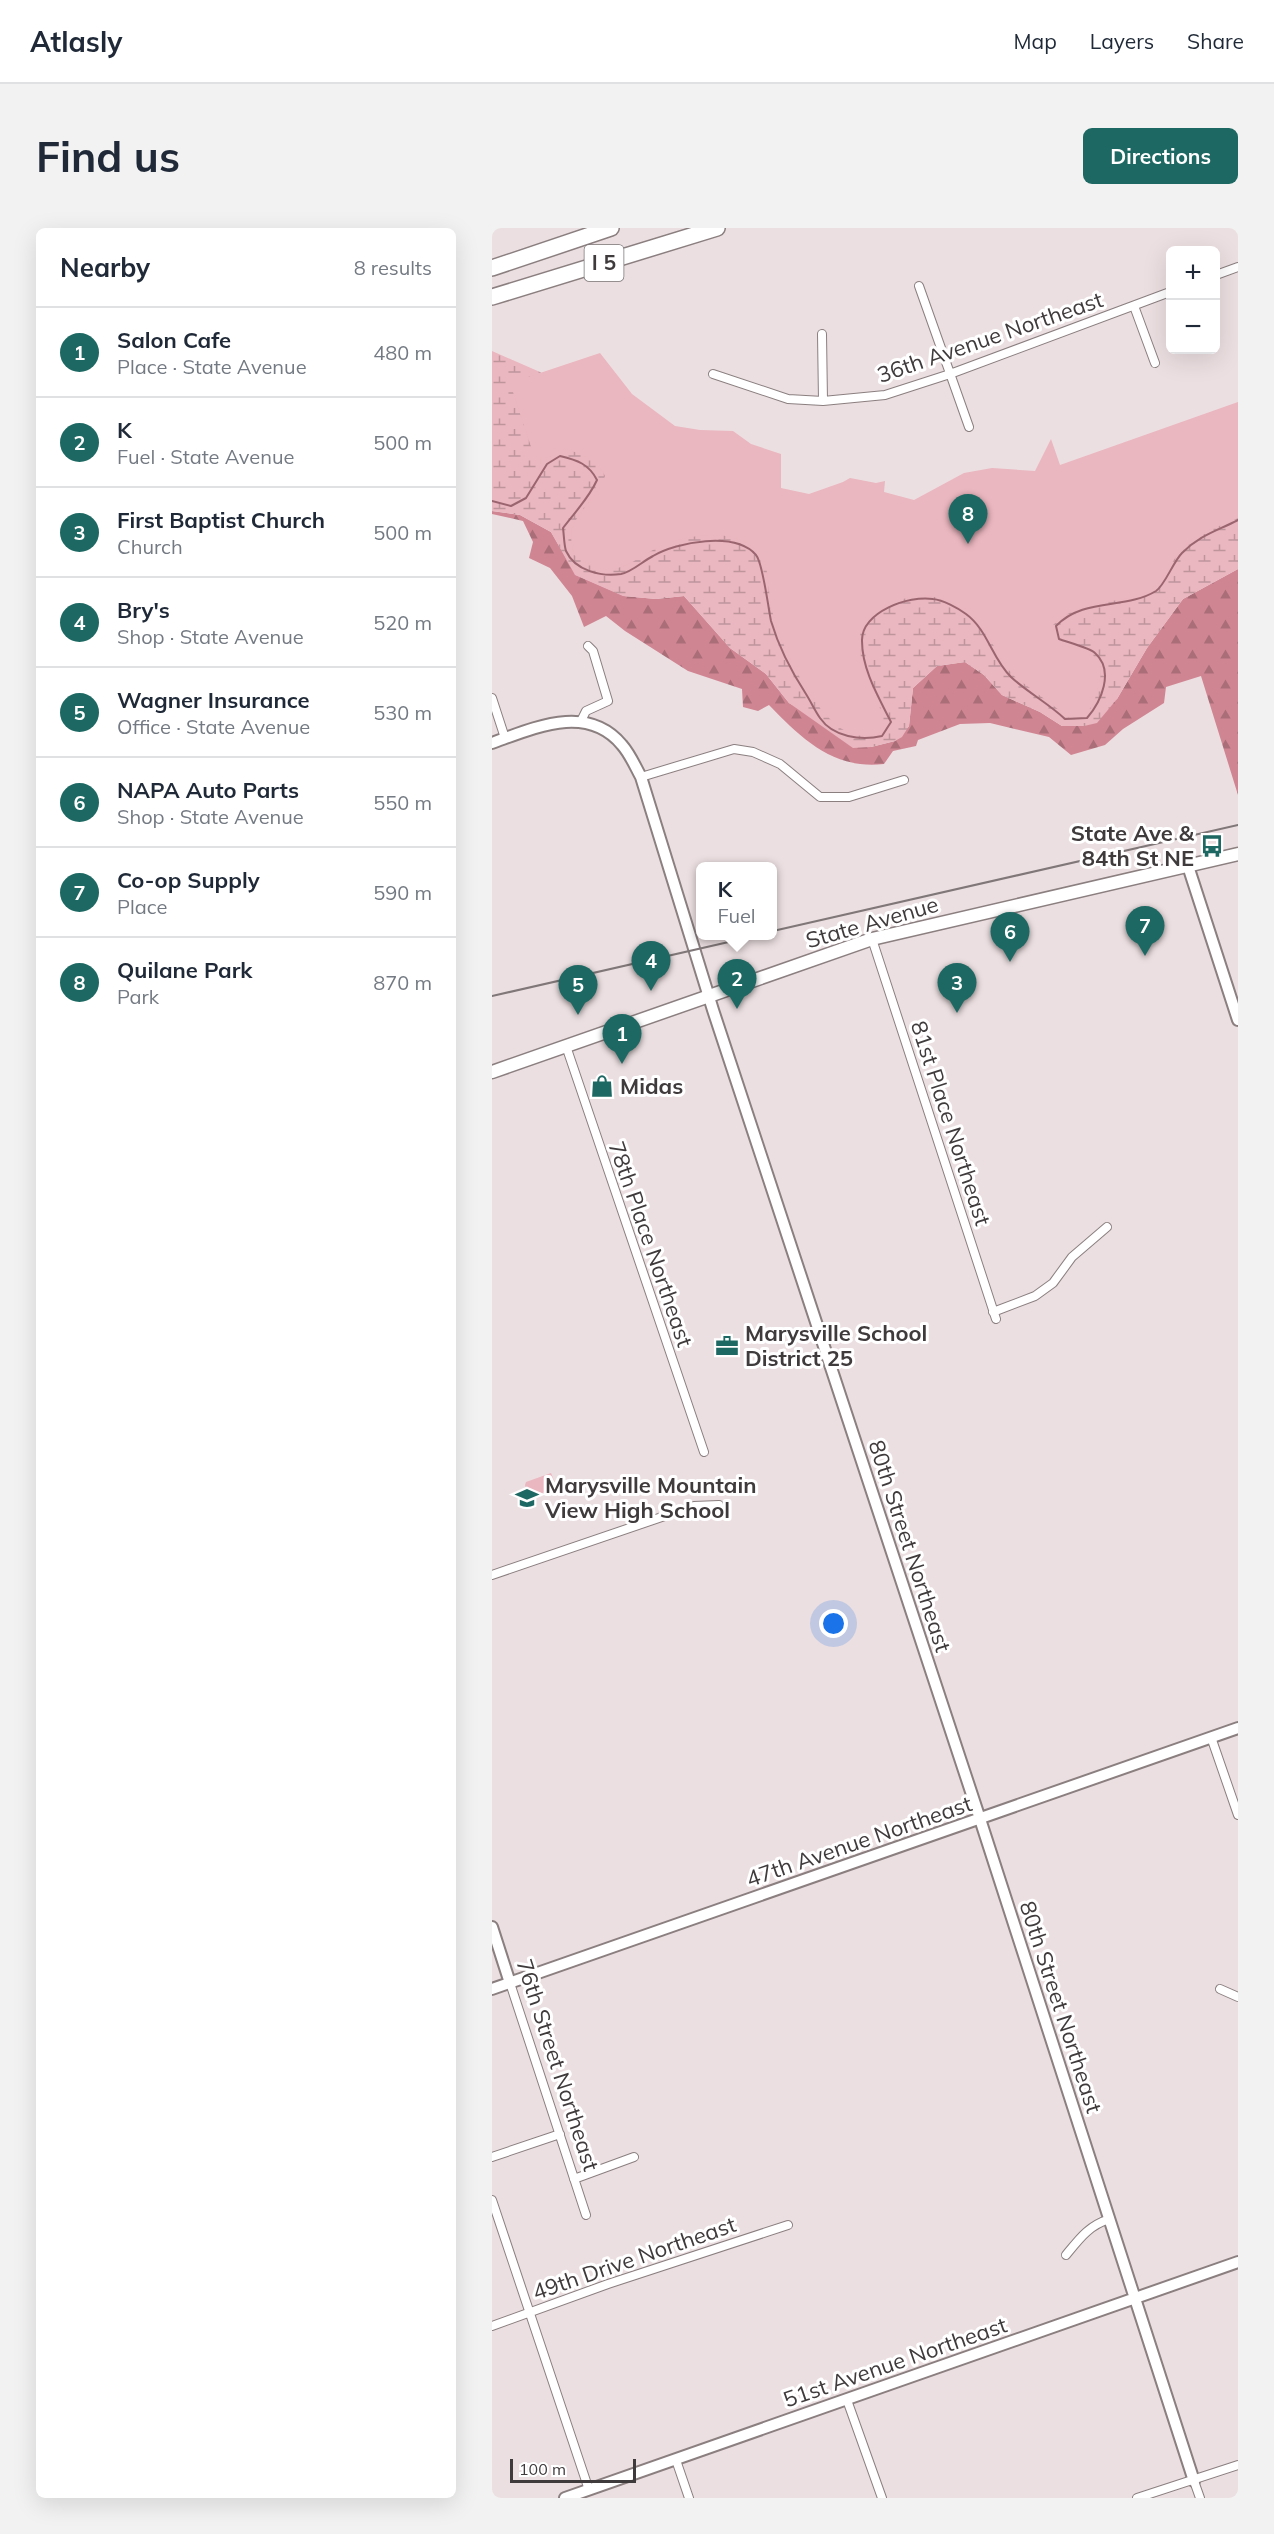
<!DOCTYPE html>
<html lang="en">
<head>
<meta charset="utf-8">
<style>
  :root { --surface:#fff; --page:#f2f2f3; --text:#1f2937; --muted:#747a83; --line:#e0e1e3; --accent:#1d6862 }
  body { margin:0; font-family:Mulish,sans-serif; background:var(--page); color:var(--text) }
  .controls { position:absolute; right:18px; top:18px; display:grid; overflow:hidden; border-radius:9px; box-shadow:0 6px 24px #0002 }
  .controls button { width:54px; height:54px; display:grid; place-items:center; padding:0; border:0; border-bottom:2px solid var(--line); background:var(--surface); color:var(--text); font:30px sans-serif }
  .scale { position:absolute; left:18px; bottom:15px; width:126px; box-sizing:border-box; padding-left:6px; border:3px solid #3f3a3b; border-top:0; font-size:16px; line-height:21px; white-space:nowrap; color:#3f3a3b; -webkit-text-stroke:4px #fff; paint-order:stroke }
  .you { position:absolute; left:342px; top:1396px; width:21px; height:21px; margin:-15px; border:4px solid #fff; border-radius:50%; background:#1a73e8; box-shadow:0 0 0 9px #1a73e833 }
  .badge { display:grid; place-items:center; width:39px; height:39px; border-radius:50%; background:var(--accent); color:#fff; font-size:20px; font-weight:700 }
  .pin { position:absolute; translate:-50% -50px; filter:drop-shadow(0 2px 3px #0008) }
  .pin::after { content:''; position:absolute; top:32px; width:21px; height:18px; background:inherit; clip-path:polygon(0 0,100% 0,50% 100%) }
  .popup { position:absolute; left:204px; top:634px; width:81px; height:78px; box-sizing:border-box; display:grid; place-content:center; border-radius:9px; background:var(--surface); filter:drop-shadow(0 2px 4px #0005); font-size:20px; white-space:nowrap; color:var(--muted) }
  .popup b { font-size:22px; color:var(--text) }
  .popup::after { content:''; position:absolute; left:50%; top:100%; margin-left:-12px; border:12px solid transparent; border-top-color:var(--surface) }
  .list { margin:0; padding:0; list-style:none }
  h2 { display:flex; justify-content:space-between; align-items:center; height:78px; margin:0; padding:0 24px; font-size:26px }
  h2 small { font-size:20px; font-weight:400; color:var(--muted) }
  .list li { display:grid; grid-template-columns:39px 1fr auto; gap:18px; align-items:center; box-sizing:border-box; height:90px; padding:0 24px; border-top:2px solid var(--line) }
  .list b { display:block; font-size:22px; white-space:nowrap }
  .list p { margin:0; font-size:20px; white-space:nowrap; color:var(--muted) }
  .list em { font-size:20px; font-style:normal; color:var(--muted) }
  .map { position:relative; flex:none; width:746px; height:2270px; overflow:hidden; border-radius:9px }
  header { display:flex; align-items:center; gap:36px; box-sizing:border-box; height:84px; padding:0 30px; background:var(--surface); border-bottom:2px solid var(--line) }
  header strong { font-size:28px }
  nav { display:flex; gap:33px; margin-inline-start:auto; font-size:21px }
  .intro { display:flex; align-items:center; justify-content:space-between; box-sizing:border-box; height:144px; padding:0 36px }
  h1 { margin:0; font-size:42px }
  .button { padding:15px 27px; border-radius:9px; background:var(--accent); color:#fff; font-size:21px; font-weight:700 }
  main { display:flex; gap:36px; padding:0 36px }
  aside { flex:1; background:var(--surface); border-radius:9px; box-shadow:0 6px 24px #0002 }
  .map>svg:first-child { display:block }
</style>
</head>
<body>
<header>
<strong>Atlasly</strong>
<nav><a>Map</a><a>Layers</a><a>Share</a></nav>
</header>
<div class="intro"><h1>Find us</h1><a class="button">Directions</a></div>
<main>
<aside>
<h2>Nearby<small>8 results</small></h2>
<ul class="list">
<li><span class="badge">1</span><div><b>Salon Cafe</b><p>Place · State Avenue</p></div><em>480 m</em></li>
<li><span class="badge">2</span><div><b>K</b><p>Fuel · State Avenue</p></div><em>500 m</em></li>
<li><span class="badge">3</span><div><b>First Baptist Church</b><p>Church</p></div><em>500 m</em></li>
<li><span class="badge">4</span><div><b>Bry's</b><p>Shop · State Avenue</p></div><em>520 m</em></li>
<li><span class="badge">5</span><div><b>Wagner Insurance</b><p>Office · State Avenue</p></div><em>530 m</em></li>
<li><span class="badge">6</span><div><b>NAPA Auto Parts</b><p>Shop · State Avenue</p></div><em>550 m</em></li>
<li><span class="badge">7</span><div><b>Co-op Supply</b><p>Place</p></div><em>590 m</em></li>
<li><span class="badge">8</span><div><b>Quilane Park</b><p>Park</p></div><em>870 m</em></li>
</ul>
</aside>
<div class="map">
<svg width="746" height="2270" viewBox="0 0 746 2270">
  <defs>
    <pattern id="forest-firs" width="22" height="20" patternUnits="userSpaceOnUse" patternTransform="scale(1.5)"><rect width="22" height="20" fill="#d08593"/><path d="M5 1l3.5 6h-7zM16 11l3.5 6h-7z" fill="#aa6e79"/></pattern>
    <pattern id="wetland-marsh" width="20" height="14" patternUnits="userSpaceOnUse" patternTransform="scale(1.5)"><rect width="20" height="14" fill="#eab6bf"/><path d="M1 5h8M5 5V1M11 12h8M15 12V8" fill="none" stroke="#bf959c"/></pattern>
  </defs>
  <rect width="100%" height="100%" fill="#ecdfe1"/>
  <!-- forest -->
  <path fill="url(#forest-firs)" d="M0,283l28,4 31,17 25,43 48,21 32,3 28,-3 46,52 36,26 23,29 82,44 24,-6 14,-15 4,-38 24,-22 28,-4 19,13 18,20 38,17 22,14 55,-27 30,-51 36,-49 55,-30v226l-37,-119 -35,11 -2,16 -41,26 -18,16 -34,10 -22,-18 -59,-14 -30,1 -42,16 -2,6 -23,5 -9,13c-50,6 -82,-25 -115,-59l-11,6 -15,-4 -1,-18 -54,-18 -63,-40 -19,-15 -22,11 -12,-31 -22,-28 -21,-10 4,-16 -10,-21 -31,-7z"/>
  <!-- wetland -->
  <path fill="url(#wetland-marsh)" d="M0,123l48,21 224,155 474,-43v85l-55,30 -36,49 -30,51 -20,24 -13,3h-22l-22,-14 -38,-17 -18,-20 -19,-13 -28,4 -24,22 -4,38 -7,11 -7,4 -24,6 -18,1 -64,-45 -23,-29 -36,-26 -46,-52 -28,3 -33,-3 -48,-21 -24,-43 -31,-17 -28,-4z"/>
  <!-- green -->
  <path fill="#eab6bf" d="M108,125l32,41 43,32 25,4 33,1 18,13 30,10v34l28,6 34,-12 7,-4 26,5 9,-2 -1,11 30,8 50,-27 28,-5 43,3 16,-32 9,26 178,-63v116c-20,10 -41,13 -56,31 -10,11 -18,32 -31,40 -32,19 -64,5 -98,36 1,4 1,11 3,14 9,15 51,5 44,40 -3,14 -5,24 -14,35l-15,5 -57,-43 -9,-11 -23,-39 -13,-16 -29,-13 -21,-2 -32,8 -8,9 -8,4 -7,8 -4,11 1,26 17,39 6,26 -5,8c-10,2 -18,3 -27,0 -36,-13 -72,-89 -80,-124 -5,-17 -1,-43 -13,-57 -24,-28 -76,-19 -106,-3 -13,7 -27,18 -41,19 -15,2 -26,-7 -38,-14 -2,-9 -5,-21 -1,-29 8,-19 25,-29 32,-50 -7,-16 -26,-24 -42,-27l-9,7 -13,3 -2,12 -29,-88z
    M59,1245l6,15 -26,9 -3,-2 -3,-10 1,-3z"/>
  <g fill="none" stroke-linecap="round" stroke-linejoin="round">
    <!-- stream -->
    <path stroke="#9b6570" stroke-width="2" d="M0,273l19,5 15,-8 21,-34 13,-8c17,4 29,8 37,24 -8,18 -22,32 -34,48 1,7 1,17 3,23 9,20 36,26 55,23 11,-2 22,-13 32,-18 24,-14 82,-25 103,-1 7,8 12,52 15,66 8,27 20,50 35,73 5,8 9,17 14,24 13,19 41,23 62,18l9,-14c-12,-24 -29,-52 -29,-81 -1,-29 47,-46 71,-42 10,1 25,9 33,15 22,16 26,45 45,63 16,15 37,26 54,42l22,-1c14,-16 28,-47 8,-65 -5,-5 -28,-11 -36,-14l-3,-13c28,-29 69,-16 100,-35 9,-6 17,-29 26,-38 18,-18 35,-22 56,-33"/>
    <!-- minor casing -->
    <g stroke="#8b7f80" stroke-width="10">
      <path id="minor" d="M724,47l22,-8
        M427,58l50,141
        M642,78l21,57
        M330,106l1,67
        M221,146l75,25 35,2 62,-6 65,-21 220,-82
        M0,470l13,40
        M89,493l5,-10 22,-10 -15,-50 -5,-5
        M149,549l93,-28 19,3 27,12 40,33h29l55,-17
        M380,711l124,380
        M74,818l138,406
        M501,1084l42,-16 18,-13 19,-26 35,-30
        M0,1347l202,-69 25,-1
        M719,1509l27,78
        M18,1755l76,232
        M728,1761l18,8
        M0,1929l68,-23
        M82,1951l60,-22
        M0,1972l97,290
        M574,2027c13,-16 23,-30 44,-36
        M0,2098l116,-42 180,-59
        M355,2172l35,98
        M184,2232l13,38
        M702,2253l6,17
        M645,2270l101,-33"/>
    </g>
    <!-- tertiary casing -->
    <g stroke="#8b7f80" stroke-width="14">
      <path id="tertiary" d="M0,515c42,-15 95,-40 130,2 8,9 13,21 19,32l72,233 267,809 214,662
        M696,638l50,154
        M0,1699l18,56
        M0,1761l746,-261
        M73,2270l673,-236"/>
    </g>
    <!-- primary casing -->
    <g stroke="#8b7f80" stroke-width="15">
      <path id="primary" d="M0,844l380,-133 366,-85"/>
    </g>
    <!-- motorway casing -->
    <g stroke="#8b7f80" stroke-width="18">
      <path id="motorway" d="M0,40l119,-40
        M0,69l225,-69"/>
    </g>
    <!-- minor -->
    <use href="#minor" stroke="#fff" stroke-width="8"/>
    <!-- tertiary -->
    <use href="#tertiary" stroke="#fff" stroke-width="10"/>
    <!-- primary -->
    <use href="#primary" stroke="#fff" stroke-width="12"/>
    <!-- motorway -->
    <use href="#motorway" stroke="#fff" stroke-width="15"/>
    <!-- rail -->
    <path stroke="#7f7778" stroke-width="2" d="M281,703l465,-106
      M0,768l263,-60"/>
  </g>
  <!-- icons -->
  <defs>
    <g id="bus-bare" transform="scale(1.8)"><path d="M-5-6H5V4H4V6H2V4H-2V6H-4V4H-5ZM-3.5-4V0h7V-4ZM-3.5 1.2v1.5H-2V1.2ZM2 1.2v1.5H3.5V1.2Z" fill="#1d6862" stroke="#fff" stroke-width="2.5" paint-order="stroke"/></g>
    <g id="shop-bare" transform="scale(1.8)"><path d="M-5-2.5h2.3a2.7 3.5 0 0 1 5.4 0H5L5.5 6h-11ZM-1.5-2.5h3a1.5 2.3 0 0 0-3 0Z" fill="#1d6862" stroke="#fff" stroke-width="2.5" paint-order="stroke"/></g>
    <g id="office-bare" transform="scale(1.8)"><path d="M-6-3h4V-5.5h4V-3h4V5H-6ZM-1-4.5V-3h2v-1.5ZM-6 0V1H6V0Z" fill="#1d6862" stroke="#fff" stroke-width="2.5" paint-order="stroke"/></g>
    <g id="school-bare" transform="scale(1.8)"><path d="M0-5L7-2L0 1L-7-2ZM-4 1L0 2.5L4 1V4Q0 6-4 4Z" fill="#1d6862" stroke="#fff" stroke-width="2.5" paint-order="stroke"/></g>
  </defs>
  <g fill-rule="evenodd">
    <use href="#bus-bare" x="720" y="618"/>
    <use href="#shop-bare" x="110" y="858"/>
    <use href="#office-bare" x="235" y="1118"/>
    <use href="#school-bare" x="35" y="1270"/>
  </g>
  <g text-anchor="middle" stroke-width="6" stroke-linejoin="round" paint-order="stroke">
    <!-- shield labels -->
    <rect fill="#fff" stroke="#797576" stroke-width="1.5" x="92.5" y="17" width="39" height="36" rx="4.5"/>
    <g font-size="21" font-weight="bold" fill="#3f3a3b">
      <text x="112" y="42">I 5</text>
    </g>
    <!-- street labels -->
    <g font-size="22" fill="#3f3a3b" stroke="#fff">
      <text transform="translate(498 109) rotate(-19)" y="8">36th Avenue Northeast</text>
      <text transform="translate(380 694) rotate(-16)" y="8">State Avenue</text>
      <text transform="translate(459 895) rotate(72)" y="8">81st Place Northeast</text>
      <text transform="translate(159 1016) rotate(71)" y="8">78th Place Northeast</text>
      <text transform="translate(418 1318) rotate(72)" y="8">80th Street Northeast</text>
      <text transform="translate(367 1613) rotate(-19)" y="8">47th Avenue Northeast</text>
      <text transform="translate(569 1779) rotate(72)" y="8">80th Street Northeast</text>
      <text transform="translate(66 1837) rotate(72)" y="8">76th Street Northeast</text>
      <text transform="translate(142 2030) rotate(-19)" y="8">49th Drive Northeast</text>
      <text transform="translate(403 2134) rotate(-19)" y="8">51st Avenue Northeast</text>
    </g>
    <!-- poi labels -->
    <g font-size="22" font-weight="bold" fill="#3f3a3b" stroke="#fff" text-anchor="start">
      <text x="702" y="613" text-anchor="end">State Ave &amp;<tspan x="702" dy="25">84th St NE</tspan></text>
      <text x="128" y="866">Midas</text>
      <text x="253" y="1113">Marysville School<tspan x="253" dy="25">District 25</tspan></text>
      <text x="53" y="1265">Marysville Mountain<tspan x="53" dy="25">View High School</tspan></text>
    </g>
  </g>
</svg>
<div class="controls">
<button>+</button>
<button>−</button>
</div>
<div class="scale">100 m</div>
<div class="you"></div>
<div class="pin badge" style="left:130px;top:836px">1</div>
<div class="pin badge" style="left:245px;top:781px">2</div>
<div class="popup"><b>K</b>Fuel</div>
<div class="pin badge" style="left:465px;top:785px">3</div>
<div class="pin badge" style="left:159px;top:763px">4</div>
<div class="pin badge" style="left:86px;top:787px">5</div>
<div class="pin badge" style="left:518px;top:734px">6</div>
<div class="pin badge" style="left:653px;top:728px">7</div>
<div class="pin badge" style="left:476px;top:316px">8</div>
</div>
</main>
</body>
</html>
